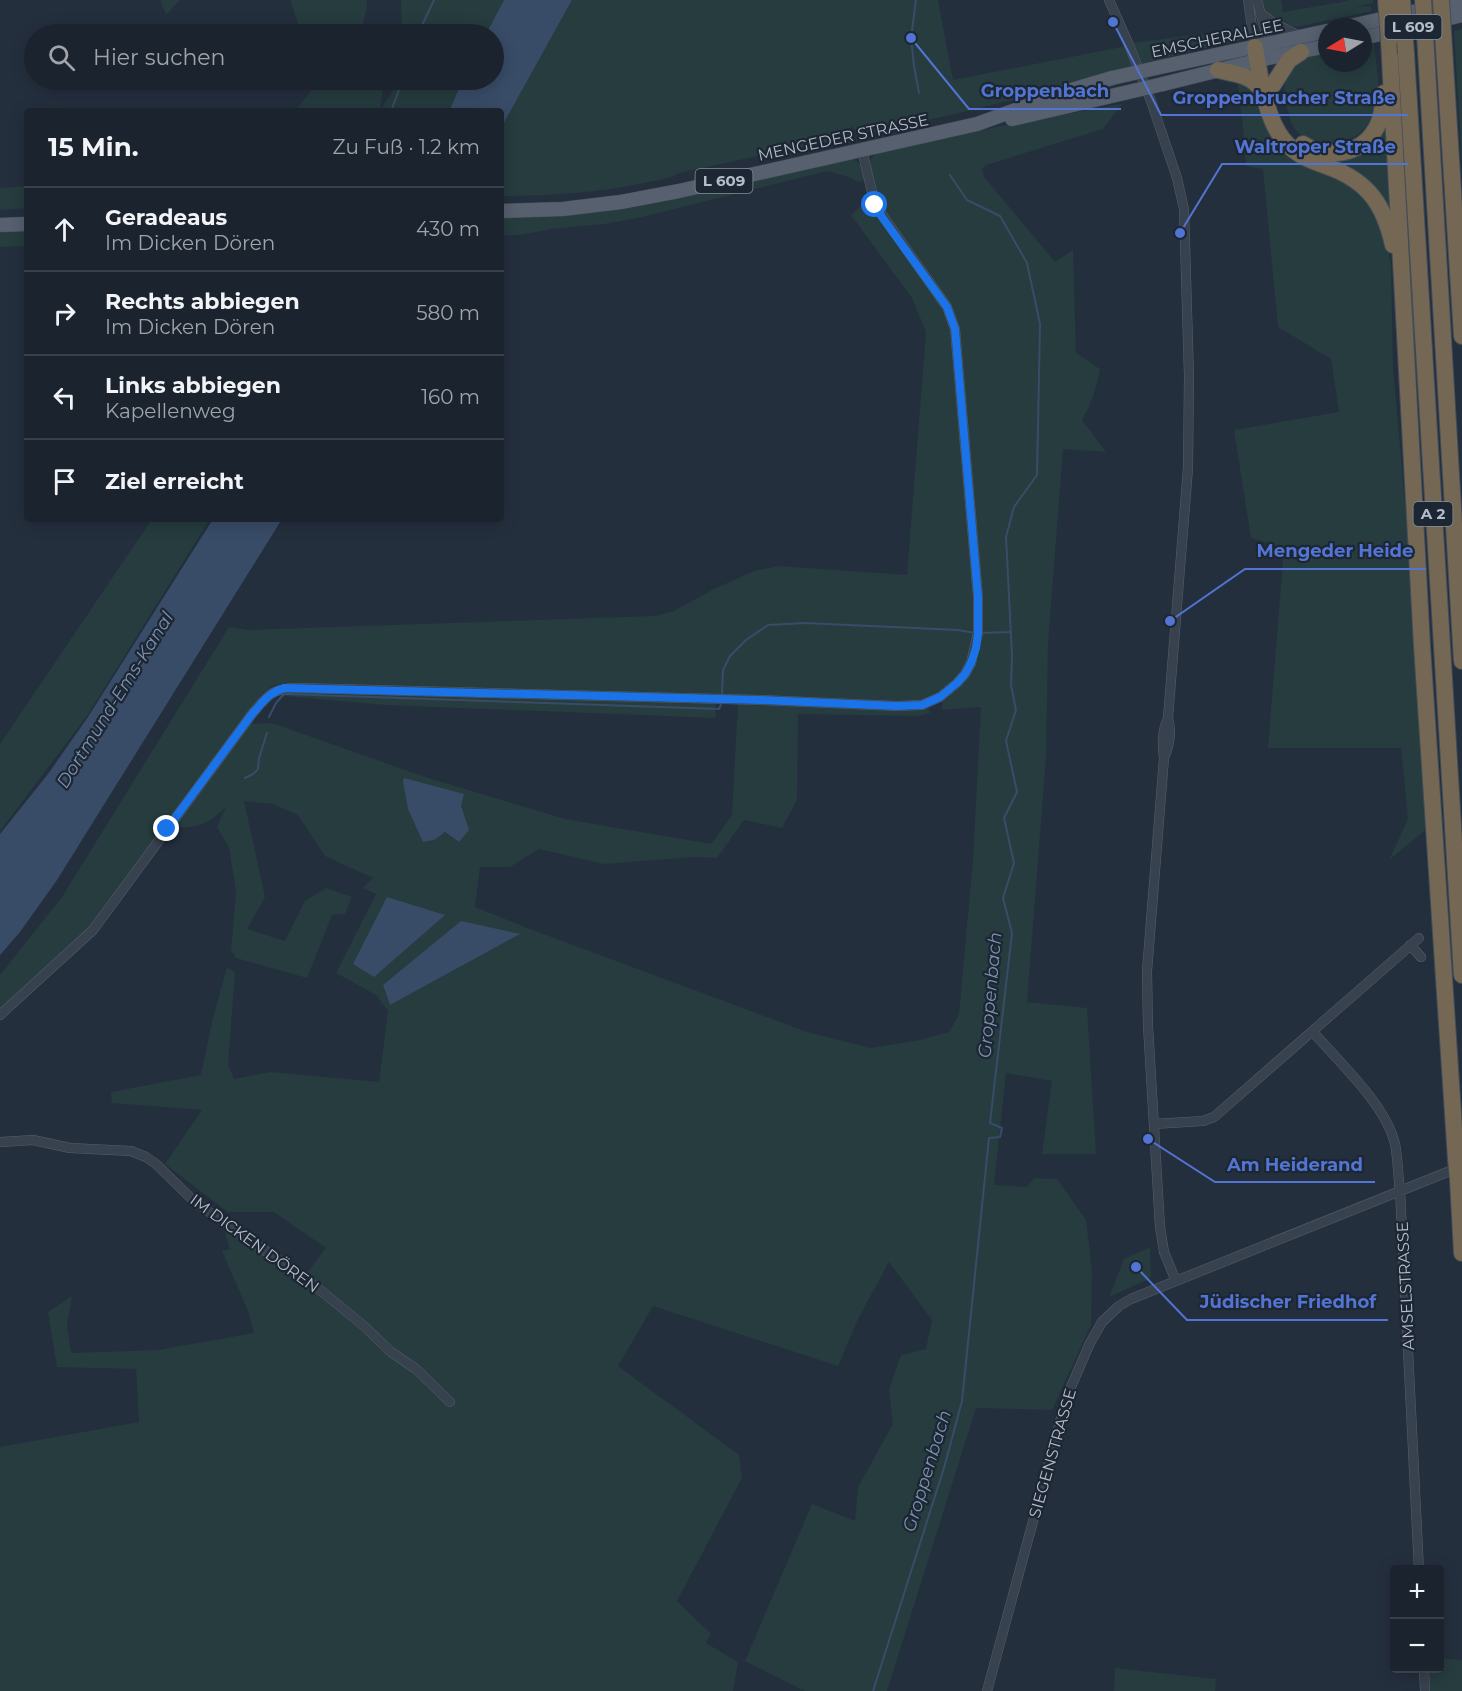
<!DOCTYPE html>
<html lang="de">
<head>
<meta charset="utf-8">
<style>
  :root { --surface:#1b232e; --page:#282f3a; --text:#f1f3f6; --muted:#a0a4aa; --line:#39404a }
  body { margin:0; font-family:Montserrat,sans-serif; background:var(--page); color:var(--text) }
  .controls { position:absolute; right:18px; bottom:18px; display:grid; overflow:hidden; border-radius:6px; box-shadow:0 3px 15px #0003 }
  .controls button { width:54px; height:54px; display:grid; place-items:center; padding:0; border:0; border-bottom:2px solid var(--line); background:var(--surface); color:var(--text); font:30px sans-serif }
  .compass { position:absolute; left:1318px; top:18px; width:54px; height:54px; border-radius:50%; background:var(--surface); box-shadow:0 3px 15px #0003; rotate:260deg }
  .stop { position:absolute; width:18px; height:18px; margin:-14px; border:4px solid #1a73e8; border-radius:50%; background:#fff }
  .stop.end { background:#1a73e8; border-color:#fff; box-shadow:0 2px 6px #0008 }
  .list { margin:0; padding:0; list-style:none }
  h2 { display:flex; justify-content:space-between; align-items:center; height:78px; margin:0; padding:0 24px; font-size:26px }
  h2 small { font-size:20px; font-weight:400; color:var(--muted) }
  .list li { display:grid; grid-template-columns:39px 1fr auto; gap:18px; align-items:center; box-sizing:border-box; height:84px; padding:0 24px; border-top:2px solid var(--line) }
  .list b { display:block; font-size:22px; white-space:nowrap }
  .list p { margin:0; font-size:20px; white-space:nowrap; color:var(--muted) }
  .list em { font-size:20px; font-style:normal; color:var(--muted) }
  .icon { flex:none; width:33px; height:33px; fill:none; stroke:currentColor; stroke-width:2; stroke-linecap:round; stroke-linejoin:round }
  .map { position:relative; flex:none; width:1462px; height:1691px; overflow:hidden }
  .search { position:absolute; background:var(--surface); box-shadow:0 3px 15px #0003; left:24px; top:24px; width:480px; height:66px; display:flex; align-items:center; gap:15px; box-sizing:border-box; padding:0 21px; border-radius:33px; color:var(--muted); font-size:22px }
  .panel { position:absolute; background:var(--surface); box-shadow:0 3px 15px #0003; left:24px; top:108px; width:480px; height:414px; border-radius:6px }
  .map>svg:first-child { display:block }
</style>
</head>
<body>
<div class="map">
<svg width="1462" height="1691" viewBox="0 0 1462 1691">
  <rect width="100%" height="100%" fill="#242f3e"/>
  <!-- green -->
  <path fill="#263c3f" fill-rule="evenodd" d="M160,0h20l-14,15z
    M290,0h77c0,12 -5,22 -5,34h-60z
    M401,0h103l-18,34h-84z
    M572,0h366l15,80 174,-34 5,-3 111,-14 1,10 -130,31 -68,23 -47,10 -40,10 -97,22 -11,-9 1,10 -173,37c-12,7 -26,8 -40,11 -45,9 -92,12 -138,12v-68z
    M1261,0h20l2,12 65,-11v-1h25v3l-18,4 16,-1 1,5 -75,16 -17,-4 -10,-6 -7,-9z
    M1462,29v133l-8,-131z
    M1374,43c2,17 7,50 2,65 -8,27 -39,46 -66,33 -7,-4 -13,-8 -17,-15 -3,-5 -4,-12 -6,-18 -5,-19 -3,-31 7,-48l33,-7v10h36v-17z
    M1237,79l23,17 13,37 90,58 21,37 7,37 2,102 20,229 15,232 -39,32 19,-41 -7,-71h-133l16,-200 -33,-10 -17,-108 105,-18 -8,-53 -53,-32 -15,-158 -17,-3 -3,-39z
    M317,80h67l-4,30 12,-17 4,-13h67l-14,31h-154l23,-29z
    M1122,104l-19,25 -117,36 -4,4 2,8 71,85 18,-12 3,103 24,16c-4,19 -8,34 -18,51l24,32 -43,-3 -15,194 -2,114 -19,245 60,6 9,146h-54l10,-73 -46,-8 -12,112 33,2 7,-9 23,1 29,41 6,51 -1,54 -39,85 -76,-2 -89,283h-82l-60,-30 67,-157 43,17 3,-34 35,-63 -4,-34 12,-35 25,-6 6,-29 -43,-58 -31,57 -20,47 -185,-60 -35,60 121,89 3,23 -65,123 34,33 -5,9 32,19 -5,29h-733v-244l139,-25 -3,-53 -79,-2 -9,-55 24,-16 -5,29 4,28 87,-3 96,-17 -6,-22 -26,-60 8,-2 -7,-23 4,-7 79,55 20,-26 -52,-36h-46l-63,-48 37,-54 -90,-7 -1,-11 90,-17 11,-53 15,-55 8,5 -7,93 6,14 37,-7 108,10 9,-71 -12,-16 -40,-22 40,-79 -13,-6 10,-10 -48,-22 -27,-41 -25,-11 -29,-3 21,96 -18,32 38,12 20,-40 21,-13 26,9 -7,17 -13,1 -25,63 -71,-20 -5,-7 5,-59 -7,-45 -12,-20 9,-20c-17,15 -21,18 -44,21l-6,-6 73,-98 23,-1 153,54 140,42 146,25 21,-29 6,-111 52,1 -293,-16 -216,-5 -9,2 -9,7 -172,236 -91,82v-36l62,-78 167,-270 19,3 407,-14 19,-5 40,-22 40,-18 25,-5 128,9 19,-243 -14,-34 -61,-83 24,-22 -6,-31 6,-8 38,-9 93,-20zM982,633c-5,33 -16,46 -39,68l-1,9 39,-3 -8,153 -14,154 -10,18 -29,8 -49,8 -64,-16 -277,-103 -55,-22 5,-40h30l29,-18 65,15 91,-7 22,1 27,-38 38,8 15,-28 1,-86 119,2 13,-3 -2,-6 -29,2 41,-13 29,-30zM461,806l-2,36 -14,-10 -22,10 -1,-3zM520,934l-130,71 -7,-20z
    M1391,116l5,101 -16,-19 -53,-34z
    M854,159c7,5 14,13 9,22l-5,1 -9,-5 -22,-6 -189,47 -34,6 -53,5 -31,6h-19v-17l61,-2 59,-7 59,-11z
    M27,186v22l-27,2v-22z
    M27,231v15l-27,1v-15z
    M152,519h58l-123,197 -87,115v-87z
    M284,692l432,8 -1,18 -329,-13 -102,-9z
    M1150,1247l1,28 -2,4 -40,18 15,-38z
    M1440,1658l22,2v31h-32l-1,-22 11,-1z
    M1115,1668l101,11 -1,12h-101z"/>
  <!-- water -->
  <path fill="#394c67" d="M504,0h68l-71,128v-17h-52l14,-31h31v-46h-8z
    M213,519h69l-225,361 -37,52 -20,23v-121l48,-60 40,-57z
    M404,778l60,16 -3,12 8,24 -10,12 -14,-10 -11,8 -11,2 -15,-33 -5,-28z
    M387,897l58,18 -71,62 -21,-13z
    M461,921l59,13 -130,71 -7,-20z"/>
  <g fill="none" stroke-linecap="round" stroke-linejoin="round">
    <!-- stream -->
    <path stroke="#394c67" stroke-width="2" d="M916,0l-5,38 3,28 5,27
      M418,34l16,-34
      M391,111l12,-31
      M981,633l30,-1
      M722,694l1,-24 7,-14 16,-16 22,-15 37,-2 153,7 17,3
      M269,717l7,-14 8,-9 435,15 3,-7
      M245,778l8,-4 5,-5 1,-11 8,-25
      M873,1691l71,-223 18,-67 27,-263 11,-1 2,-9 -12,-5 22,-190 -9,-35 11,-35 -10,-45 13,-26 -11,-51 10,-31 -5,-25 1,-29 -6,-119 8,-30 23,-32 3,-151 -13,-61 -27,-47 -33,-16 -17,-25"/>
    <!-- street casing -->
    <g stroke="#565f6c" stroke-width="10">
      <path id="street" d="M1109,0l20,45 22,56 26,77 7,31 5,167 -1,92 -20,250c-6,13 -6,25 -4,40l-17,213 1,55 12,201 4,25 12,29
        M1248,0l7,47
        M1257,0l8,30 2,20
        M1260,13l15,11 25,12
        M1164,758c6,-14 8,-26 4,-40
        M1410,945l11,12
        M0,1015l93,-85 159,-216c17,-20 20,-26 48,-26l461,12 136,6 25,-1 18,-8 17,-14 8,-9 6,-11 7,-30v-36l-23,-268 -8,-22 -72,-102 -13,-55
        M1313,1032c26,30 73,73 82,112 3,15 3,32 5,47l19,379
        M1154,1124l49,-3 11,-4 205,-179
        M0,1142l33,-2 37,8 61,3 15,6 10,7 39,38 114,79 55,45 27,26 25,17 34,33
        M1424,1668l1,23
        M987,1691l80,-295 23,-53 12,-21 17,-16 12,-7 329,-132"/>
    </g>
    <!-- primary casing -->
    <g stroke="#414a57" stroke-width="15">
      <path id="primary" d="M1346,27l116,-26
        M1363,38l99,-23
        M1156,68l171,-37
        M1163,84l105,-26 59,-12
        M1012,119l95,-22
        M501,211l62,-2 58,-7 58,-11 298,-67 91,-33 44,-13
        M0,225l27,-1"/>
    </g>
    <!-- highway casing -->
    <g stroke="#434c59" stroke-width="18">
      <path id="highway" d="M1389,41l33,605 34,513
        M1255,47c5,30 11,78 34,99 11,11 26,16 40,21 40,15 55,38 64,78
        M1444,48l18,288
        M1426,51l36,610
        M1406,54l56,921
        M1218,70c19,4 34,5 45,22
        M1273,85l16,-25 12,-8
        M1303,144c23,16 57,11 72,-14 7,-11 8,-24 9,-37
        M1458,1179l4,74"/>
    </g>
    <!-- street -->
    <use href="#street" stroke="#38414e" stroke-width="9"/>
    <!-- primary -->
    <use href="#primary" stroke="#56606e" stroke-width="14"/>
    <!-- highway -->
    <use href="#highway" stroke="#746855" stroke-width="16"/>
    <!-- primary-bridge casing -->
    <g stroke="#414a57" stroke-width="15" stroke-linecap="butt">
      <path id="primary-bridge" d="M1112,78l44,-10
        M1107,97l56,-13"/>
    </g>
    <!-- highway-bridge casing -->
    <g stroke="#434c59" stroke-width="18" stroke-linecap="butt">
      <path id="highway-bridge" d="M1386,0l3,41
        M1402,0l4,54
        M1423,0l3,51
        M1441,0l3,48
        M1456,1159l2,20"/>
    </g>
    <!-- primary-bridge -->
    <use href="#primary-bridge" stroke="#56606e" stroke-width="14"/>
    <!-- highway-bridge -->
    <use href="#highway-bridge" stroke="#746855" stroke-width="16"/>
  </g>
  <g fill="none" stroke-linecap="round" stroke-linejoin="round">
    <!-- route -->
    <path stroke="#1a73e8" stroke-width="8" d="M167,829l85,-115c11,-12 17,-22 33,-26l476,12 136,6 25,-1 18,-8 17,-14 8,-9 6,-11 5,-15 2,-15v-36l-23,-268 -8,-22 -65,-90 -7,-12"/>
  </g>
  <g text-anchor="middle" stroke-width="4.5" stroke-linejoin="round" paint-order="stroke">
    <!-- shield labels -->
    <g fill="#1d2633" stroke="#878f9c" stroke-width="1.5">
      <rect x="1384.5" y="15" width="57" height="24" rx="4.5"/>
      <rect x="695.5" y="169" width="57" height="24" rx="4.5"/>
      <rect x="1413.5" y="502" width="39" height="24" rx="4.5"/>
    </g>
    <g font-size="15" font-weight="bold" fill="#b4bcc9">
      <text x="1413" y="32">L 609</text>
      <text x="724" y="186">L 609</text>
      <text x="1433" y="519">A 2</text>
    </g>
    <!-- street labels -->
    <g font-size="16" fill="#b4bcc9" stroke="#1d2633">
      <text transform="translate(1217 38) rotate(-12)" y="6">EMSCHERALLEE</text>
      <text transform="translate(843 137) rotate(-12)" y="6">MENGEDER STRASSE</text>
      <text transform="translate(255 1243) rotate(36)" y="6">IM DICKEN DÖREN</text>
      <text transform="translate(1405 1286) rotate(-93)" y="6">AMSELSTRASSE</text>
      <text transform="translate(1052 1453) rotate(-74)" y="6">SIEGENSTRASSE</text>
    </g>
    <!-- water labels -->
    <g font-size="18" font-style="italic" fill="#7c92b1" stroke="#1d2633">
      <text transform="translate(115 700) rotate(-58)" y="6">Dortmund-Ems-Kanal</text>
      <text transform="translate(990 995) rotate(-85)" y="6">Groppenbach</text>
      <text transform="translate(927 1471) rotate(-73)" y="6">Groppenbach</text>
    </g>
  </g>
  <!-- callouts -->
  <path fill="none" stroke="#5274d3" stroke-width="2" d="M911 38L969 109H1121M1113 22L1161 115H1408M1180 233L1222 164H1408M1170 621L1245 569H1426M1148 1139L1215 1182H1375M1136 1267L1187 1320H1388"/>
  <g fill="#5274d3" stroke="#1d2633" stroke-width="2">
    <circle cx="911" cy="38" r="6"/>
    <circle cx="1113" cy="22" r="6"/>
    <circle cx="1180" cy="233" r="6"/>
    <circle cx="1170" cy="621" r="6"/>
    <circle cx="1148" cy="1139" r="6"/>
    <circle cx="1136" cy="1267" r="6"/>
  </g>
  <g font-size="18" text-anchor="middle" font-weight="bold" fill="#5274d3" stroke="#1d2633" stroke-width="4.5" stroke-linejoin="round" paint-order="stroke">
    <text x="1045" y="97">Groppenbach</text>
    <text x="1284" y="104">Groppenbrucher Straße</text>
    <text x="1315" y="153">Waltroper Straße</text>
    <text x="1335" y="557">Mengeder Heide</text>
    <text x="1295" y="1171">Am Heiderand</text>
    <text x="1288" y="1308">Jüdischer Friedhof</text>
  </g>
</svg>
<div class="controls">
<button>+</button>
<button>−</button>
</div>
<svg class="compass" viewBox="-18 -18 36 36"><path d="M0-13l5 13h-10z" fill="#e53935"/><path d="M0 13l5-13h-10z" fill="#a0a4aa"/></svg>
<div class="stop" style="left:875px;top:205px"></div>
<div class="stop end" style="left:167px;top:829px"></div>
<div class="search"><svg class="icon" aria-label="search" viewBox="0 0 24 24"><circle cx="10" cy="10" r="6"/><path d="M15 15l6 6"/></svg>Hier suchen</div>
<section class="panel">
<h2>15 Min.<small>Zu Fuß · 1.2 km</small></h2>
<ul class="list">
<li><svg class="icon" aria-label="ahead" viewBox="0 0 24 24"><path d="M12 20V5M6 11l6-6 6 6"/></svg><div><b>Geradeaus</b><p>Im Dicken Dören</p></div><em>430 m</em></li>
<li><svg class="icon" aria-label="right" viewBox="0 0 24 24"><path d="M7 20v-9h11M14 6l5 5-5 5"/></svg><div><b>Rechts abbiegen</b><p>Im Dicken Dören</p></div><em>580 m</em></li>
<li><svg class="icon" aria-label="left" viewBox="0 0 24 24"><path d="M17 20v-9H6M10 6l-5 5 5 5"/></svg><div><b>Links abbiegen</b><p>Kapellenweg</p></div><em>160 m</em></li>
<li><svg class="icon" aria-label="arrive" viewBox="0 0 24 24"><path d="M6 21V4h12l-3 4 3 4H6"/></svg><div><b>Ziel erreicht</b></div></li>
</ul>
</section>
</div>
</body>
</html>
